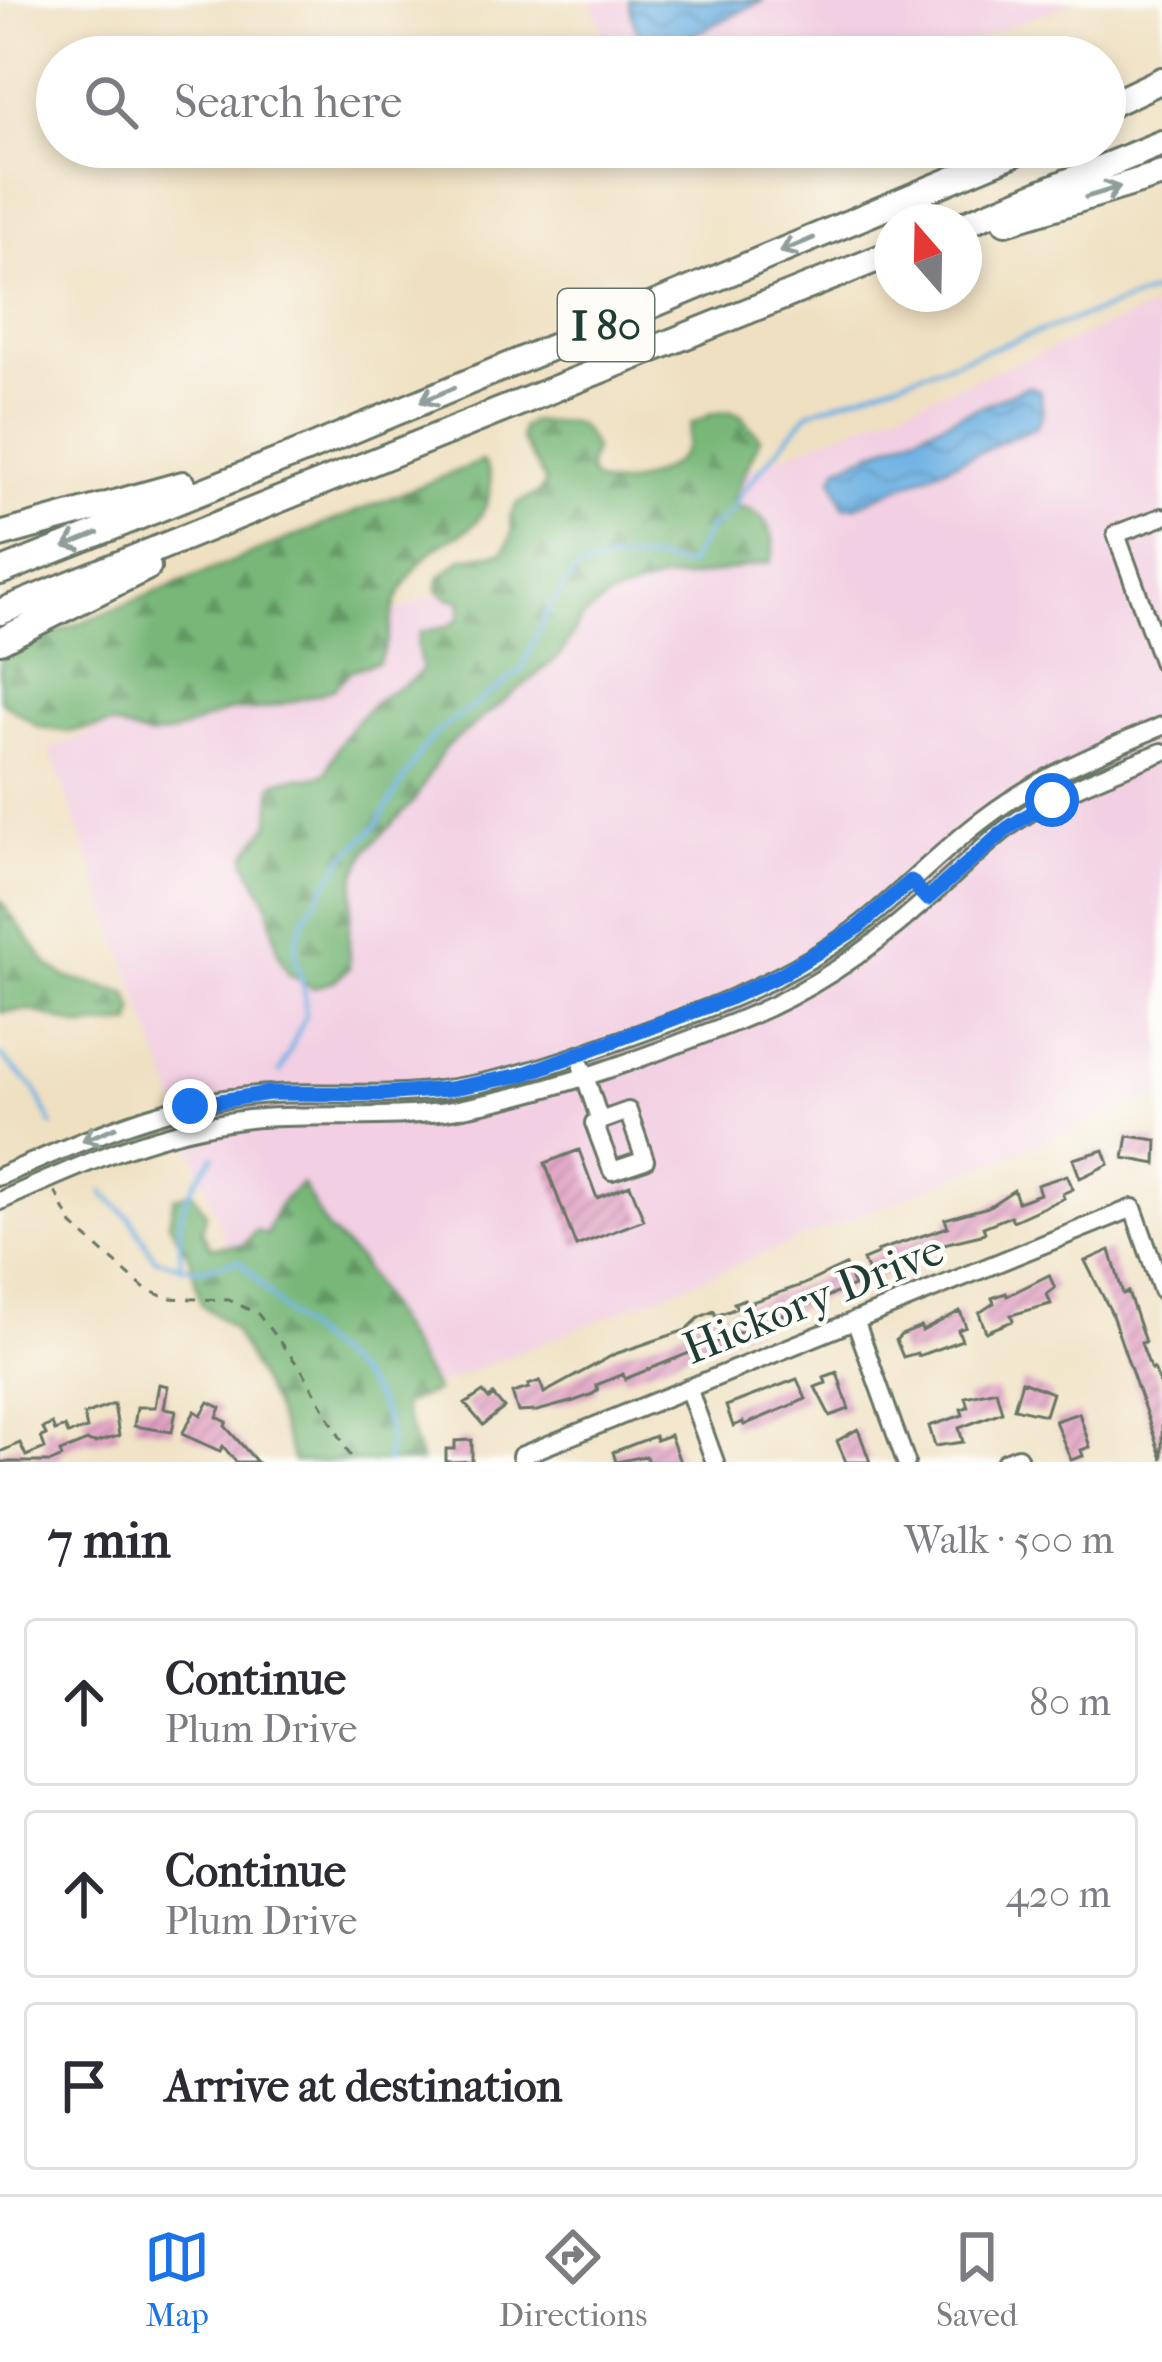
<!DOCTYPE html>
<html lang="en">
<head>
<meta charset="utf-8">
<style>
  :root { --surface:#fff; --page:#f7f7f7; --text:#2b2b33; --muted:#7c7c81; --line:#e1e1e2; --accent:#1a73e8 }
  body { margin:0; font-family:"IM FELL French Canon",serif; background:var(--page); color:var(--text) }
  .compass { position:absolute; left:874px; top:204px; width:108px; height:108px; border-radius:50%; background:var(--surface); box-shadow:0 6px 18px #0003; rotate:340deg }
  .stop { position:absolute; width:36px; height:36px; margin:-27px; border:9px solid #1a73e8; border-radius:50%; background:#fff }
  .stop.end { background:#1a73e8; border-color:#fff; box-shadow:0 3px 12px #0008 }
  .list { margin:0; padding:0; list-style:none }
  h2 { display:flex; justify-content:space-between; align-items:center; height:156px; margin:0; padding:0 48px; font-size:51px }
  h2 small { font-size:39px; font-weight:400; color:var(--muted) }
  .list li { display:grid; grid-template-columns:78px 1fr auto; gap:36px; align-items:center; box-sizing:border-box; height:168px; margin:0 24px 24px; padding:0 24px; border:3px solid var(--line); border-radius:12px }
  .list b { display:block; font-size:45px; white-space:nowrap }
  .list p { margin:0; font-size:39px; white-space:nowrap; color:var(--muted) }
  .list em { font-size:39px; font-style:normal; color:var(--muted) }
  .icon { flex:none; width:66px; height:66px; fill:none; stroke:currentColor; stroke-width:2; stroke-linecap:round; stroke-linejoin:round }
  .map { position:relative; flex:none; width:1162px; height:1462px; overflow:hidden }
  .search { position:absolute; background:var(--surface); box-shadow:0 6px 18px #0003; left:36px; right:36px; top:36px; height:132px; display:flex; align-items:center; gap:30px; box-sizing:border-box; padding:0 42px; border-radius:66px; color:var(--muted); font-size:45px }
  .sheet { height:732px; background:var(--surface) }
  nav { display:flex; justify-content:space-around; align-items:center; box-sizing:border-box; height:168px; border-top:3px solid var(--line); background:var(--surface); font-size:33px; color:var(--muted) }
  nav a { display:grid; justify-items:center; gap:6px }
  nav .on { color:var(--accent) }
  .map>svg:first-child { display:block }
</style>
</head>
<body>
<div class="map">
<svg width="1162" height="1462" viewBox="0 0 1162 1462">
  <defs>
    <pattern id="forest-firs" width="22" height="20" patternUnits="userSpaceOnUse" patternTransform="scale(3)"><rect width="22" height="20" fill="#78b778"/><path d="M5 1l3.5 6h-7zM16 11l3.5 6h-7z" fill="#629663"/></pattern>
    <pattern id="water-waves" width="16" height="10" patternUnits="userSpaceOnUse" patternTransform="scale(3)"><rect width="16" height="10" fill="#6db1e3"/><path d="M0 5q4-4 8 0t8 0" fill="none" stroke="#5991b9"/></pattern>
    <pattern id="building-hatch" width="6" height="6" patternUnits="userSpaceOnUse" patternTransform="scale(3)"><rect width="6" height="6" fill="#df9abf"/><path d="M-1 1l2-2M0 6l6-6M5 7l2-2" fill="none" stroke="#b47f9c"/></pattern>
  </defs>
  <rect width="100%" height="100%" fill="#fdfcf7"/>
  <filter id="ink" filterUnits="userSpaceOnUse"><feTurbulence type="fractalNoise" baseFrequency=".00833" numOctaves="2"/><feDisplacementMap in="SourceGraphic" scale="24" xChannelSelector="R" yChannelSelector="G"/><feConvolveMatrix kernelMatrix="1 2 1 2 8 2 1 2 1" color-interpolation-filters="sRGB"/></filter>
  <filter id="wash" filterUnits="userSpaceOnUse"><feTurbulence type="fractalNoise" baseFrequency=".004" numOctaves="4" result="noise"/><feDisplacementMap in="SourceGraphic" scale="48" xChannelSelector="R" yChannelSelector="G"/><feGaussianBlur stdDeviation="2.7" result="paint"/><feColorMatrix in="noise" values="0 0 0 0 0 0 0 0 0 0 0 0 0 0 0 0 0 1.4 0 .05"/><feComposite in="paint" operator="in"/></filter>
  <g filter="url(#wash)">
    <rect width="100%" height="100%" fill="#efe0c1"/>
    <!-- built -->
    <path fill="#f2cfe2" d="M592,0h487l-149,57h-317z
      M1162,304v790l-758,304 -157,-96 -197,-553z"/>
    <!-- forest -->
    <path fill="url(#forest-firs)" stroke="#4c7a56" stroke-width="3" d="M731,411l10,4 19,23 -27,62 4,7c27,2 44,30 33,55l-81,16 -29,2 -50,17 -29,22 -20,36 -117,94 -30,52 -47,49 -11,23 -7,55v40l-14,13 -22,7 -24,-14 -10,-19 -12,-53 -21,-39 1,-10 23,-30 2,-37c16,-15 38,-2 55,-14 9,-30 32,-57 56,-76 14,-10 29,-12 39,-27l-5,-25 3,-12 26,-5 13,-8 2,-18 -14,-3 -10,-8 3,-13 23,-19 40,-6c8,-13 11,-21 7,-36l7,-12c13,-9 24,-7 28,-23l-24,-42 1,-12c15,-9 4,-5 20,-5 30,0 37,-7 52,27 -1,6 -5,12 -5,18 2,37 77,7 90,-9 10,-11 8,-22 12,-34l21,-10z
      M482,461c17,19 6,50 -12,67 -10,8 -23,12 -33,19 -16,12 -26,27 -36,44 -13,22 -7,46 -23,71l-26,8 -18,18 -14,6 -63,16h-27l-57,23 -25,4 -36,-12 -44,7 -29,-5 -39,-27v-45z
      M0,900l49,66 19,12 59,15 7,17 -2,13 -49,4 -53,-17 -30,2z
      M302,1184l25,45 32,31 77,131 -34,14 19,57h-127l-22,-59 -40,-75 -31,-24 -11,-46 -21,-35 5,-25 18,-6 14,21 -4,18 8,16 33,-2 13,-15 11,5c6,-24 15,-37 35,-51z"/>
    <!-- water -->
    <path fill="url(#water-waves)" stroke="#46778c" stroke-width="3" d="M629,0h135c-23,9 -94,54 -115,42 -15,-7 -17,-28 -20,-42z
      M1028,386l11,4 4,22 -7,15 -180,79 -12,1 -11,-29 5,-11z"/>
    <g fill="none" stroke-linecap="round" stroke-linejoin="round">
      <!-- stream -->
      <path stroke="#6db1e3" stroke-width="4.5" d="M0,1055l35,34 17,36
        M280,1072l25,-55v-23l-9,-35 1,-22 11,-25 35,-53 33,-33 45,-75 15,-18 85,-62 28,-63 27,-37 34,-10 43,-1 35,6 21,-38 20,-13 14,-24 66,-79 353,-123
        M102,1192l29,27 24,40 43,11 41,-9c20,19 37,42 57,61 42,41 105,71 91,140
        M181,1268c-3,-57 -3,-66 33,-112"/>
    </g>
    <g id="blocks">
      <!-- building -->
      <path fill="url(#building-hatch)" d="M1128,1136l29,4 -1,24 -32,-6z
        M579,1150l18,48 33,-13 14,35 -68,26 -31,-83z
        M1104,1150l5,14 -29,14 -7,-19z
        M1067,1175l6,14 -11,5 2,4 -51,23 -2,-5 -28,11 2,5 -4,3 -42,10 -9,9 -59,26 -8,-20 15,-6 -1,-3 71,-24 -3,-8 43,-12 26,-17 4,12 22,-8 -3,-9z
        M1110,1250l13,44 5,-2 17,50 -4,1 10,27 3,-1 8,21v69l-51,-147 -26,-51z
        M845,1265l9,21 -229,93 -2,-5 -27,11 2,5 -5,4 -19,7 -37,10 -19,1 -6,-19 17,-5 -1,-3 12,-4 4,12 71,-39 71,-24 14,-13 14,-6 2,5 21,-8 -3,-5 10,-4 2,5 56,-19z
        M1049,1275l6,13 -8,6 4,10 -40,11 2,6 -27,11 -7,-19 15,-10 -2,-5 14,-5 1,3z
        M960,1311l6,16 -8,3 4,10 -44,16 -1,-3 -14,4 -7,-17 5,-5 20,-8 1,4z
        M837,1372l12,37 -19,7 -15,-29 11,-4 -2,-6z
        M797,1379l9,20 -62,26 -1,-3 -10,4 -7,-20z
        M1022,1381l30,12 -7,22 -31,-7z
        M159,1384l9,2 -4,22 12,2 -4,22 -38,-6 3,-19h18z
        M996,1390l6,22 -43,16 4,14 -28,4 -6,-20 34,-11 -2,-6 7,-2 -3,-10z
        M483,1392l6,7 4,-4 11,13 -21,17 -18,-21z
        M209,1402l12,6 -4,9 10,5 -2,4 32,36h-21l-13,-16 -3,5 -38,-17 13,-23 6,4z
        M114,1404l5,32 -24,7 -8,-2 -27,11 2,5 -11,5h-51v-10l20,-9 6,13 19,-8 -4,-11 5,-2 -3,-7 9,-4 3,7 10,-4 3,7 19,-5 -3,-14z
        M1079,1413l11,34 -9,3 2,6 -12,4 -16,-39z
        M858,1429l12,33h-24l-9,-21z
        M670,1435l10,27h-32l-2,-6 -30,6 -3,-10 42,-16 1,4z
        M472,1440v21l-26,1v-13h9v-8z"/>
    </g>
  </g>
  <g filter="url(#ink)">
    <use href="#blocks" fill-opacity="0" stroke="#687665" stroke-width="3"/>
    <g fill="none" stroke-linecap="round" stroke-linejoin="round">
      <!-- minor casing -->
      <g stroke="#687665" stroke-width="22">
        <path id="minor" d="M1162,517l-46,17 46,127
          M582,1067l18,54 -6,2 18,48 33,-11 -17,-49 -28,10
          M0,1176c76,-32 149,-67 232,-78 58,-9 114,-2 172,-5 65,-3 125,-20 186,-42 81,-29 169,-57 241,-105 56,-36 100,-88 154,-128 54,-41 115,-66 177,-92
          M0,1201c82,-37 159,-72 249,-82 70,-7 140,3 209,-10 94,-17 188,-52 277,-87 69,-27 129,-67 184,-116 30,-25 57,-54 88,-78 46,-35 102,-55 155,-76
          M855,1320l51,142
          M688,1388l27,74
          M523,1462l-2,-6 612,-248 29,82
          M1005,1462l13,-5"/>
      </g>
      <!-- highway casing -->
      <g stroke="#687665" stroke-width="30">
        <path id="highway" d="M1105,107l57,-27
          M1006,222l156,-48
          M964,224l198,-81
          M0,535l183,-51
          M0,572l306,-122 724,-303
          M0,612l892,-359
          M0,641l148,-74"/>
      </g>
      <!-- path -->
      <path stroke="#687665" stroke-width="3" stroke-dasharray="9 9" stroke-linecap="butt" d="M55,1191l17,34 73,64 22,9 62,2 29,14 46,59 50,89"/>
      <!-- minor -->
      <use href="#minor" stroke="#fff" stroke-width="16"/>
      <!-- highway -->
      <use href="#highway" stroke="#fff" stroke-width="24"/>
    </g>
    <!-- one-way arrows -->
    <defs><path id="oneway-shaft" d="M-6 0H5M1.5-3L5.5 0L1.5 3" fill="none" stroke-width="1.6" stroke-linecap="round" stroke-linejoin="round" transform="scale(3)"/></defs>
    <g stroke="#8f9e9a">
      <use href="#oneway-shaft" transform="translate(1103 192) rotate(-17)"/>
      <use href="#oneway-shaft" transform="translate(797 245) rotate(157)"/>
      <use href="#oneway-shaft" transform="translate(437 395) rotate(157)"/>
      <use href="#oneway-shaft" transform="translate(81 540) rotate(158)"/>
      <use href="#oneway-shaft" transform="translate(99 1134) rotate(157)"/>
    </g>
  </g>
  <g fill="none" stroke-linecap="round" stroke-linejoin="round" filter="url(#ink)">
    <!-- route -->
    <path stroke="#1a73e8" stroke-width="15" d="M190,1106l79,-13 111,1 69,-5 72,-14 206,-76 55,-25 76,-47 53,-46 16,18 81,-71 44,-28"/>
  </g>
  <g text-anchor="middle" stroke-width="9" stroke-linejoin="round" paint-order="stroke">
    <!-- shield labels -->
    <rect fill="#fdfcf7" stroke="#62766e" stroke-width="3" x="558" y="289" width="96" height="72" rx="9"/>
    <g font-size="42" font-weight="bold" fill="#1f3d34">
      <text x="606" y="340">I 80</text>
    </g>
    <!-- street labels -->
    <g font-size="45" fill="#1f3d34" stroke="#fdfcf7">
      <text transform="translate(813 1298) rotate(-22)" y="16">Hickory Drive</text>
    </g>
  </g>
</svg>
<svg class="compass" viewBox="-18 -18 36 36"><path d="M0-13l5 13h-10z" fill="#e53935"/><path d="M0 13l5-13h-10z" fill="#7c7c81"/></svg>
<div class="stop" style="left:1052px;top:800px"></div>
<div class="stop end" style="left:190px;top:1106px"></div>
<div class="search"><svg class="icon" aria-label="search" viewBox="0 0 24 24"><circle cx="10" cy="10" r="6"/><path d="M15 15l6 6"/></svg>Search here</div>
</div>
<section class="sheet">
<h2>7 min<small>Walk · 500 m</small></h2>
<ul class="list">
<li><svg class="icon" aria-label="ahead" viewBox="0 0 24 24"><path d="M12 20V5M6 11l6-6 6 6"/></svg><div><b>Continue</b><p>Plum Drive</p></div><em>80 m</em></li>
<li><svg class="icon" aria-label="ahead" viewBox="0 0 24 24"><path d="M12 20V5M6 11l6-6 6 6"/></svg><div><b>Continue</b><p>Plum Drive</p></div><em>420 m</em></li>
<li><svg class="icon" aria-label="arrive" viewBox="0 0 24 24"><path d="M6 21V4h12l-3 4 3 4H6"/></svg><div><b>Arrive at destination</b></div></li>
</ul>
</section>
<nav>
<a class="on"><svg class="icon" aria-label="map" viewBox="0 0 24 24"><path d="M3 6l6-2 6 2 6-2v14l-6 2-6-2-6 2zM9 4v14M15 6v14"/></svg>Map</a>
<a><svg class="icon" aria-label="directions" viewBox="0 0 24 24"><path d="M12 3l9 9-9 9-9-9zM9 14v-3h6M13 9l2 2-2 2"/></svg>Directions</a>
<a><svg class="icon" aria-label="saved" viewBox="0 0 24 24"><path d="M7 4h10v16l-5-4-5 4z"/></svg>Saved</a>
</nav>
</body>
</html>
